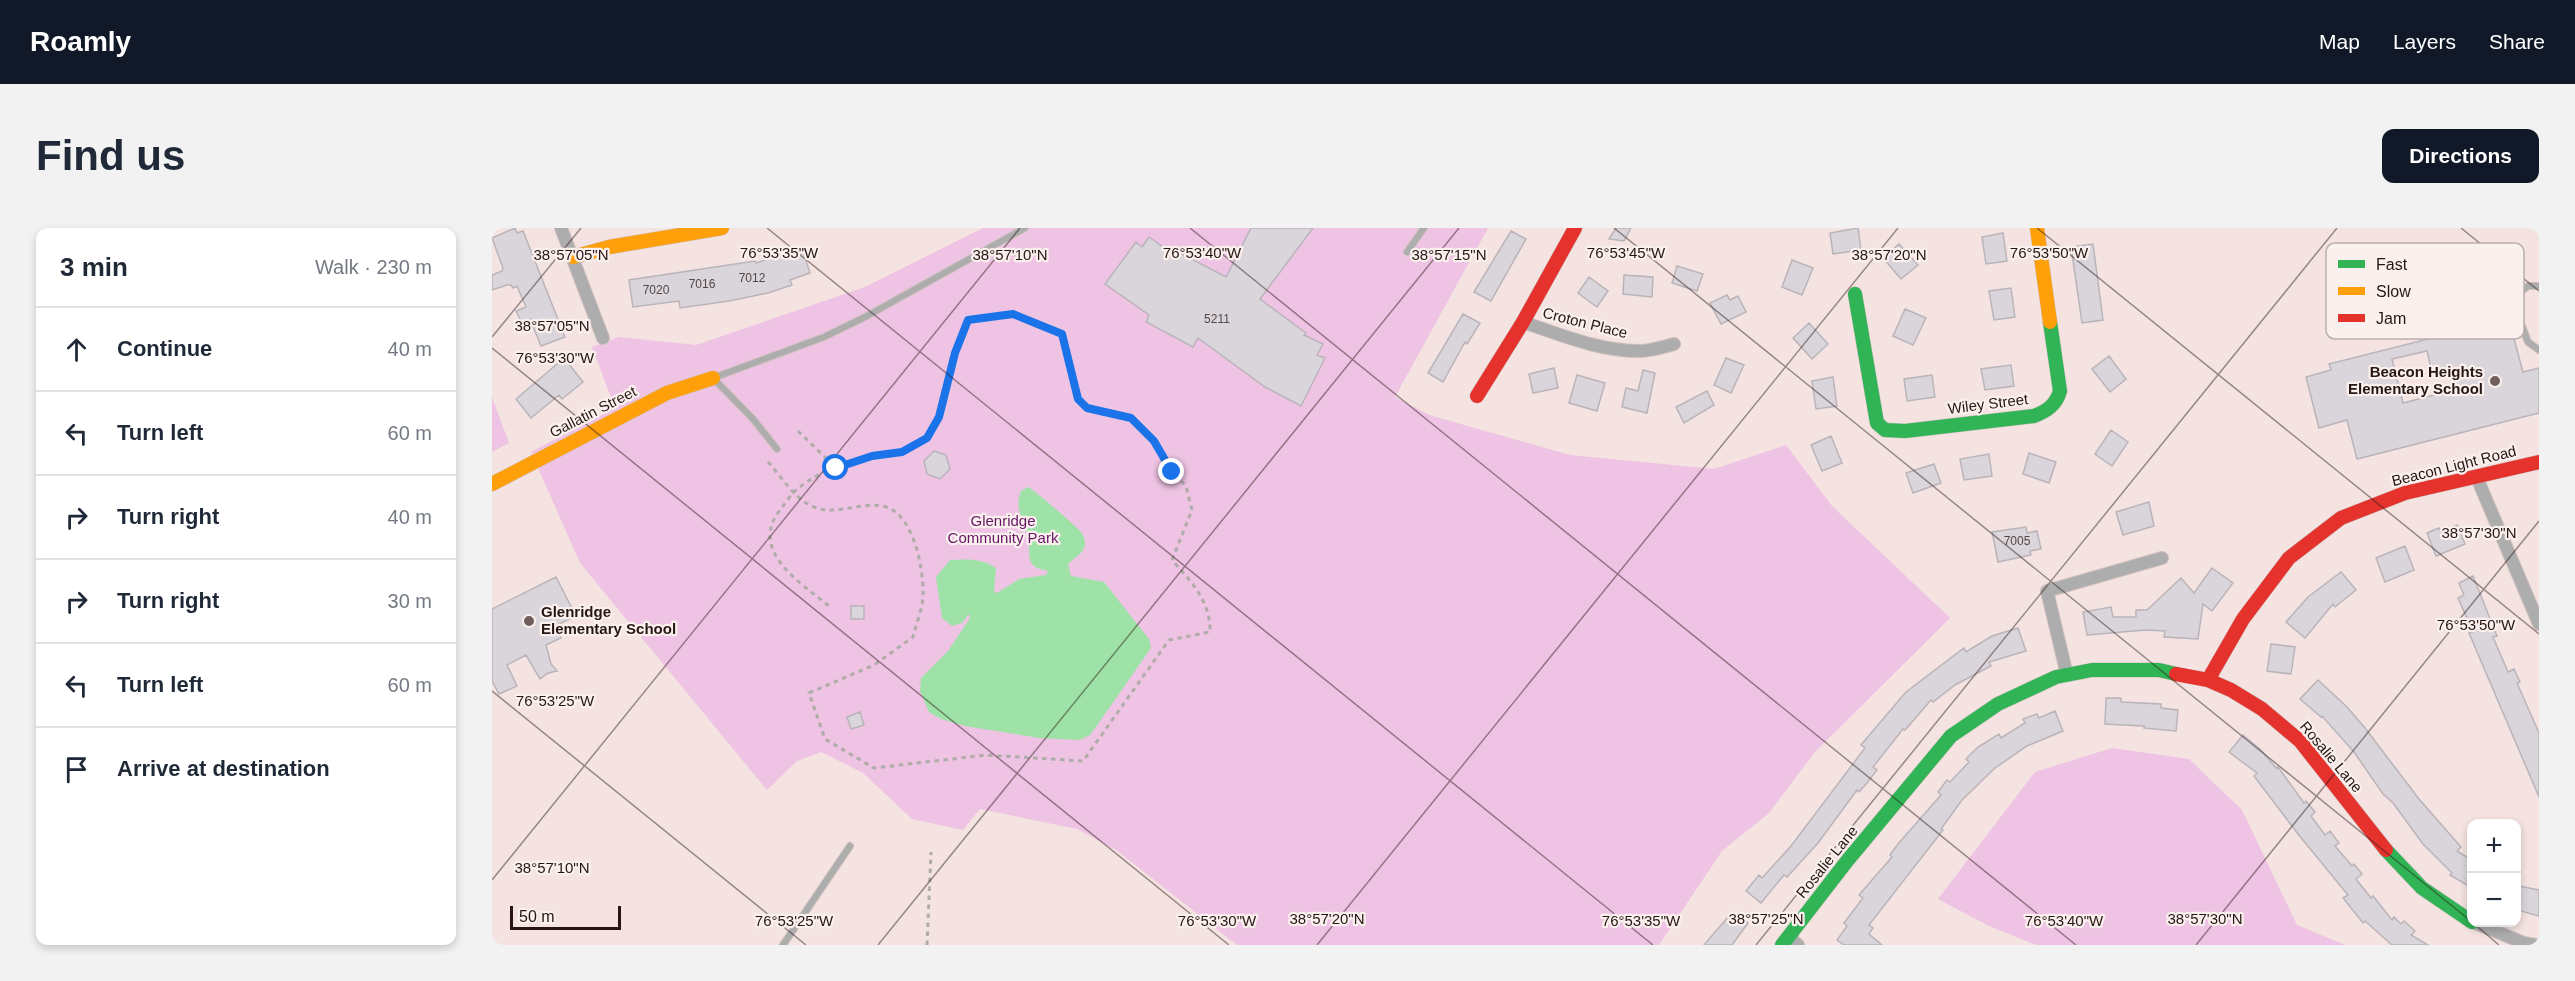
<!DOCTYPE html>
<html lang="en">
<head>
<meta charset="utf-8">
<style>
  :root { --surface:#fff; --page:#f2f2f3; --text:#1f2937; --muted:#747a83; --line:#e0e1e3; --accent:#111827 }
  body { margin:0; font-family:Helvetica,sans-serif; background:var(--page); color:var(--text) }
  .controls { position:absolute; right:18px; bottom:18px; display:grid; overflow:hidden; border-radius:12px; box-shadow:0 3px 9px #0003 }
  .controls button { width:54px; height:54px; display:grid; place-items:center; padding:0; border:0; border-bottom:2px solid var(--line); background:var(--surface); color:var(--text); font:30px sans-serif }
  .scale { position:absolute; left:18px; bottom:15px; width:111px; box-sizing:border-box; padding-left:6px; border:3px solid #281614; border-top:0; font-size:16px; line-height:21px; white-space:nowrap; color:#281614; -webkit-text-stroke:4px #faf0ee; paint-order:stroke }
  .stop { position:absolute; width:18px; height:18px; margin:-14px; border:4px solid #1a73e8; border-radius:50%; background:#fff }
  .stop.end { background:#1a73e8; border-color:#fff; box-shadow:0 2px 6px #0008 }
  .list { margin:0; padding:0; list-style:none }
  h2 { display:flex; justify-content:space-between; align-items:center; height:78px; margin:0; padding:0 24px; font-size:26px }
  h2 small { font-size:20px; font-weight:400; color:var(--muted) }
  .list li { display:grid; grid-template-columns:39px 1fr auto; gap:18px; align-items:center; box-sizing:border-box; height:84px; padding:0 24px; border-top:2px solid var(--line) }
  .list b { display:block; font-size:22px; white-space:nowrap }
  .list em { font-size:20px; font-style:normal; color:var(--muted) }
  .icon { flex:none; width:33px; height:33px; fill:none; stroke:currentColor; stroke-width:2; stroke-linecap:round; stroke-linejoin:round }
  .map { position:relative; flex:none; width:2047px; height:717px; overflow:hidden; border-radius:12px }
  header { display:flex; align-items:center; gap:36px; box-sizing:border-box; height:84px; padding:0 30px; background:var(--accent); color:#fff }
  header strong { font-size:28px }
  nav { display:flex; gap:33px; margin-inline-start:auto; font-size:21px }
  .intro { display:flex; align-items:center; justify-content:space-between; box-sizing:border-box; height:144px; padding:0 36px }
  h1 { margin:0; font-size:42px }
  .button { padding:15px 27px; border-radius:12px; background:var(--accent); color:#fff; font-size:21px; font-weight:700 }
  main { display:flex; gap:36px; padding:0 36px }
  aside { flex:1; background:var(--surface); border-radius:12px; box-shadow:0 3px 9px #0003 }
  .map>svg:first-child { display:block }
</style>
</head>
<body>
<header>
<strong>Roamly</strong>
<nav><a>Map</a><a>Layers</a><a>Share</a></nav>
</header>
<div class="intro"><h1>Find us</h1><a class="button">Directions</a></div>
<main>
<aside>
<h2>3 min<small>Walk · 230 m</small></h2>
<ul class="list">
<li><svg class="icon" aria-label="ahead" viewBox="0 0 24 24"><path d="M12 20V5M6 11l6-6 6 6"/></svg><div><b>Continue</b></div><em>40 m</em></li>
<li><svg class="icon" aria-label="left" viewBox="0 0 24 24"><path d="M17 20v-9H6M10 6l-5 5 5 5"/></svg><div><b>Turn left</b></div><em>60 m</em></li>
<li><svg class="icon" aria-label="right" viewBox="0 0 24 24"><path d="M7 20v-9h11M14 6l5 5-5 5"/></svg><div><b>Turn right</b></div><em>40 m</em></li>
<li><svg class="icon" aria-label="right" viewBox="0 0 24 24"><path d="M7 20v-9h11M14 6l5 5-5 5"/></svg><div><b>Turn right</b></div><em>30 m</em></li>
<li><svg class="icon" aria-label="left" viewBox="0 0 24 24"><path d="M17 20v-9H6M10 6l-5 5 5 5"/></svg><div><b>Turn left</b></div><em>60 m</em></li>
<li><svg class="icon" aria-label="arrive" viewBox="0 0 24 24"><path d="M6 21V4h12l-3 4 3 4H6"/></svg><div><b>Arrive at destination</b></div></li>
</ul>
</aside>
<div class="map">
<svg width="2047" height="717" viewBox="0 0 2047 717">
  <rect width="100%" height="100%" fill="#f4e3e0"/>
  <!-- green -->
  <path fill="#eec3e3" d="M491,0h505l-93,169 34,18 141,40 144,14 72,-24 46,61 118,112 -136,135 -45,60 -47,38 -63,94h-422l-121,-95 -39,-21 -97,-20 -17,21 -51,-11 -49,-46 -42,-21 -24,9 -30,29 -187,-227 -49,-111 84,-44 -23,-61 27,-10 77,8 169,-58z
    M0,169l17,46 -17,9z
    M1620,520l77,11 53,51 55,115 48,20h-309l-49,-20 -49,-26 97,-127z"/>
  <!-- water -->
  <path fill="#9ee2a7" d="M536,259c4,1 43,35 48,40 5,4 9,10 9,16 0,10 -11,15 -17,21l3,12 33,6 45,57 2,9 -53,76 -8,11 -10,5 -41,-2 -74,-12 -24,-7 -12,-7 -9,-21 1,-13 27,-27 22,-33 -1,-4 -7,9 -10,3 -10,-8 -6,-41 14,-17c17,-1 32,-2 46,8l-2,24 3,1 22,-14 27,-4 2,-4c-6,-2 -14,-2 -17,-9 -3,-7 -1,-17 -3,-24 -4,-18 -14,-29 -7,-47z"/>
  <!-- building -->
  <path fill="#dad5da" stroke="#b9b4ba" stroke-width="1.5" fill-rule="evenodd" d="M23,0l2,5 6,-2 42,106 -24,9 -11,-27 -8,4 -6,-12 10,-4 -9,-21 -4,2 -2,-3h-4l-15,5v-15l10,-4 1,-3 -11,-30z
    M759,0h62l-53,71 46,34 -2,2 19,9 -6,11 8,3 -24,48 -36,-19 -67,-49 -5,9 -47,-25 3,-7 -44,-31 31,-42 6,5 7,-10 17,12 1,-3 59,31z
    M1124,0h15l-7,13 -15,-2z
    M1366,0l3,22 -28,4 -3,-21z
    M1019,3l15,8 -35,62 -17,-9z
    M1511,5l4,28 -21,3 -4,-27z
    M1407,16l19,21 -17,14 -18,-21z
    M1601,16l10,76 -21,3 -11,-76z
    M310,20l8,25 -20,7 2,5 -24,8 -39,8 -49,7 -1,-7 -46,6 -4,-27 126,-19 1,2z
    M1300,32l21,8 -11,27 -20,-8z
    M1185,38l26,8 -6,17 -25,-8z
    M1132,47l29,2 -1,20 -29,-3z
    M1097,49l19,14 -11,16 -19,-14z
    M1965,52l4,16 -15,4 -1,7 5,2 25,-6 6,21 21,-5 5,17 6,-1 10,37 16,-4v45l-182,46 -10,-39 -28,8 -13,-51 25,-7 -2,-6 119,-30 -9,-37 -28,7 -4,-17 21,-5 1,6zM1935,123l5,21 16,-4 6,22 -51,13 -11,-44z
    M1519,60l4,29 -21,3 -5,-29z
    M1235,67l3,5 8,-4 8,16 -25,12 -11,-21z
    M1413,81l21,9 -13,27 -20,-9z
    M971,86l17,9 -13,21 -2,-2 -22,40 -15,-9z
    M1317,95l19,21 -16,15 -19,-21z
    M1617,128l17,23 -16,13 -18,-23z
    M72,130l19,24 -21,17 -3,-4 -28,23 -15,-19z
    M1234,130l18,7 -13,28 -17,-8z
    M1519,137l3,21 -29,4 -4,-21z
    M1062,140l4,20 -25,5 -4,-19z
    M1151,142l12,3 -8,40 -25,-6 4,-19 12,3z
    M1085,147l28,8 -8,28 -28,-8z
    M1440,147l3,22 -28,4 -3,-22z
    M1341,149l4,29 -21,3 -4,-28z
    M1215,163l7,14 -30,18 -8,-16z
    M1619,202l17,12 -16,24 -17,-12z
    M1339,208l11,27 -20,8 -11,-26z
    M442,223l12,4 4,14 -10,10 -13,-5 -3,-13z
    M1537,225l27,9 -7,21 -26,-9z
    M1497,226l3,22 -28,4 -4,-21z
    M1442,236l7,19 -28,10 -7,-20z
    M1657,274l5,24 -31,9 -7,-23z
    M1965,297l8,19 -29,12 -9,-23 12,-5 2,4z
    M1534,299l1,6 10,-2 4,18 -11,2 1,4 -33,7 -6,-30z
    M1913,318l9,24 -29,12 -9,-24z
    M1720,340l21,15 -21,28 -9,-7 -5,35 -34,-2 1,-6 -19,-1 -59,5 -4,-23 28,-5 2,10h23v-7h11l34,-32 13,15z
    M1849,344l15,18 -21,17 -2,-3 -28,34 -19,-16 22,-25z
    M1981,348l24,60 -4,1 15,35 6,-3 6,13 -3,1 22,50v64l-70,-164 4,-1 -15,-34 6,-3 -5,-12z
    M64,349l20,39 -21,10 6,12 -15,7 5,19 6,7 -9,2 -8,6 -14,-24 -19,10 10,21 -18,8 -7,-13v-72z
    M359,378h13v13h-13z
    M1526,400l8,23 -37,11 2,4 -36,19 -22,17 -2,-2 -26,30 -2,-1 -30,38 4,3 -10,13 -8,9 -2,-2 -39,53 -31,34 -3,-2 -23,28 -15,-12 13,-16 3,3 29,-32 74,-98 -4,-3 45,-53 58,-44 2,4 26,-16z
    M1779,416l24,3 -4,27 -24,-3z
    M1826,452l29,27 18,21 54,71 42,48 -4,4 15,9v28l-22,-13 2,-2 -29,-29 -30,-41 -10,-9 -29,-42 -32,-36 -1,1 -21,-18z
    M1614,470h15v4l40,2v4l17,2 -2,21 -32,-3v-2l-39,-2z
    M1563,483l8,20 -36,15 -32,22 -33,32 -21,29 2,1 -74,95 4,3 -4,6 13,11h-38l-7,-5 10,-14 -3,-3 19,-25 -4,-3 33,-38 -2,-2 8,-11 43,-49 -3,-3 9,-12 3,2 19,-20 -3,-3 12,-12 21,-13 2,4 24,-15 -2,-4 14,-5 2,4z
    M368,484l4,13 -13,4 -4,-12z
    M1751,507l18,15 15,18 2,-1 26,36 2,-2 9,11 -4,4 14,19 5,-4 9,12 -4,3 17,20 2,-2 8,10 -6,5 15,19 2,-2 19,24 2,-3 7,7 3,-3 11,10 -4,4 17,10h-36l-27,-24 -2,2 -20,-25 5,-3 -50,-61 -44,-58 3,-3 -28,-21z
    M2027,658l20,4v26l-22,-6z
    M1246,686l10,9 -16,22h-28l24,-28 5,4z"/>
  <g fill="none" stroke-linecap="round" stroke-linejoin="round">
    <!-- lane casing -->
    <g stroke="#cebfbd" stroke-width="8">
      <path id="lane" d="M915,24l17,-24
        M2020,71l16,-13h11
        M1957,76l47,-11 16,6 16,43 11,8
        M285,221l-24,-30 -40,-41 111,-41 43,-21 158,-88
        M291,717l67,-99"/>
    </g>
    <!-- street casing -->
    <g stroke="#cebfbd" stroke-width="14">
      <path id="street" d="M69,0l42,110
        M1031,94c38,13 79,30 119,29 11,-1 22,-4 32,-7
        M1985,250l62,146
        M1575,447l-20,-84 115,-33
        M1981,694l51,21 11,2
        M1297,709l9,8"/>
    </g>
    <!-- fast casing -->
    <g stroke="#cebfbd" stroke-width="15">
      <path id="fast" d="M1363,66l22,129 8,7 20,1 129,-15c13,-5 22,-11 26,-25l-10,-69
        M1894,622l36,38 50,34
        M1290,717l65,-84 104,-125 47,-32 58,-27 36,-7h67l17,4"/>
    </g>
    <!-- slow casing -->
    <g stroke="#cebfbd" stroke-width="15">
      <path id="slow" d="M1545,0l13,94
        M81,29l36,-10 113,-19
        M0,256l175,-91 46,-15"/>
    </g>
    <!-- jam casing -->
    <g stroke="#cebfbd" stroke-width="15">
      <path id="jam" d="M985,168l46,-74 52,-94
        M1684,446l32,6 23,10 31,19 38,32 86,109
        M1716,452l35,-61 46,-61 52,-40 64,-25 134,-31"/>
    </g>
    <!-- path -->
    <path stroke="#afacaa" stroke-width="3" stroke-dasharray="4.5 4.5" stroke-linecap="butt" d="M306,203l38,37
      M276,234c14,15 26,37 46,45 22,9 45,-5 68,-1 31,5 41,60 41,86 1,14 -7,31 -10,45l-39,28 -65,28 16,46 49,29 112,-13 97,6 86,-121 41,-8c1,-30 -19,-51 -38,-72l20,-50 -6,-24 -14,-14 -18,-31 -23,-23 -44,-10 -9,-9 -16,-64 -49,-21 -45,6c-4,11 -10,23 -14,34 -8,27 -8,60 -26,82 -13,16 -37,16 -55,19 -26,6 -60,19 -79,37 -5,5 -9,12 -14,18 -32,41 21,73 49,96
      M435,717l4,-93"/>
    <!-- lane -->
    <use href="#lane" stroke="#adadae" stroke-width="6"/>
    <!-- street -->
    <use href="#street" stroke="#adadae" stroke-width="12"/>
    <!-- fast -->
    <use href="#fast" stroke="#30b455" stroke-width="14"/>
    <!-- slow -->
    <use href="#slow" stroke="#ff9f0a" stroke-width="14"/>
    <!-- jam -->
    <use href="#jam" stroke="#e5322d" stroke-width="14"/>
  </g>
  <g fill="none" stroke-linecap="round" stroke-linejoin="round">
    <!-- route -->
    <path stroke="#1a73e8" stroke-width="8" d="M344,240l36,-12 30,-4 25,-14 12,-21 16,-64 13,-33 45,-6 49,20 16,65 9,9 44,10 23,23 18,31"/>
  </g>
  <!-- ticks -->
  <path fill="none" stroke="#281614" stroke-width="1.5" stroke-opacity="0.45" d="M275,0l886,717M698,0l886,717M1122,0l858,694M1545,0l502,406M1969,0l78,63M0,109l89,-109M0,120l737,597M0,463l314,254M0,652l528,-652M1980,694l27,23M386,717l581,-717M825,717l581,-717M1264,717l581,-717M1704,717l343,-424"/>
  <!-- markers -->
  <g fill="#6f5e5b" stroke="#faf0ee" stroke-width="2">
    <circle cx="2003" cy="153" r="6"/>
    <circle cx="37" cy="393" r="6"/>
  </g>
  <g text-anchor="middle" stroke-width="4.5" stroke-linejoin="round" paint-order="stroke">
    <!-- number labels -->
    <g font-size="12" fill="#544646">
      <text x="260" y="54">7012</text>
      <text x="210" y="60">7016</text>
      <text x="164" y="66">7020</text>
      <text x="725" y="95">5211</text>
      <text x="1525" y="317">7005</text>
    </g>
    <!-- street labels -->
    <g font-size="15" fill="#281614" stroke="#faf0ee">
      <text transform="translate(1093 95) rotate(14)" y="5">Croton Place</text>
      <text transform="translate(1496 176) rotate(-7)" y="5">Wiley Street</text>
      <text transform="translate(101 184) rotate(-27)" y="5">Gallatin Street</text>
      <text transform="translate(1962 238) rotate(-14)" y="5">Beacon Light Road</text>
      <text transform="translate(1839 529) rotate(50)" y="5">Rosalie Lane</text>
      <text transform="translate(1335 634) rotate(-51)" y="5">Rosalie Lane</text>
    </g>
    <!-- poi labels -->
    <g font-size="15" font-weight="bold" fill="#281614" stroke="#faf0ee" text-anchor="end">
      <text x="1991" y="149">Beacon Heights<tspan x="1991" dy="17">Elementary School</tspan></text>
      <text x="49" y="389" text-anchor="start">Glenridge<tspan x="49" dy="17">Elementary School</tspan></text>
    </g>
    <!-- park labels -->
    <g font-size="15" fill="#661664" stroke="#faf0ee">
      <text x="511" y="298">Glenridge<tspan x="511" dy="17">Community Park</tspan></text>
    </g>
  </g>
  <!-- legend -->
  <rect x="1834" y="15" width="198" height="96" rx="9" fill="#faf0ee" stroke="#bbafad" stroke-width="1.5"/>
  <rect x="1846" y="32" width="27" height="8" fill="#30b455"/>
  <rect x="1846" y="59" width="27" height="8" fill="#ff9f0a"/>
  <rect x="1846" y="86" width="27" height="8" fill="#e5322d"/>
  <g font-size="16" fill="#281614">
    <text x="1884" y="42">Fast</text>
    <text x="1884" y="69">Slow</text>
    <text x="1884" y="96">Jam</text>
  </g>
  <g font-size="15" text-anchor="middle" fill="#281614" stroke="#faf0ee" stroke-width="4.5" stroke-linejoin="round" paint-order="stroke">
    <text x="287" y="30">76°53'35"W</text>
    <text x="1134" y="30">76°53'45"W</text>
    <text x="710" y="30">76°53'40"W</text>
    <text x="1557" y="30">76°53'50"W</text>
    <text x="79" y="32">38°57'05"N</text>
    <text x="518" y="32">38°57'10"N</text>
    <text x="957" y="32">38°57'15"N</text>
    <text x="1397" y="32">38°57'20"N</text>
    <text x="60" y="103">38°57'05"N</text>
    <text x="63" y="135">76°53'30"W</text>
    <text x="1987" y="310">38°57'30"N</text>
    <text x="1984" y="402">76°53'50"W</text>
    <text x="63" y="478">76°53'25"W</text>
    <text x="60" y="645">38°57'10"N</text>
    <text x="835" y="696">38°57'20"N</text>
    <text x="1274" y="696">38°57'25"N</text>
    <text x="1713" y="696">38°57'30"N</text>
    <text x="302" y="698">76°53'25"W</text>
    <text x="725" y="698">76°53'30"W</text>
    <text x="1149" y="698">76°53'35"W</text>
    <text x="1572" y="698">76°53'40"W</text>
  </g>
</svg>
<div class="controls">
<button>+</button>
<button>−</button>
</div>
<div class="scale">50 m</div>
<div class="stop" style="left:344px;top:240px"></div>
<div class="stop end" style="left:680px;top:244px"></div>
</div>
</main>
</body>
</html>
